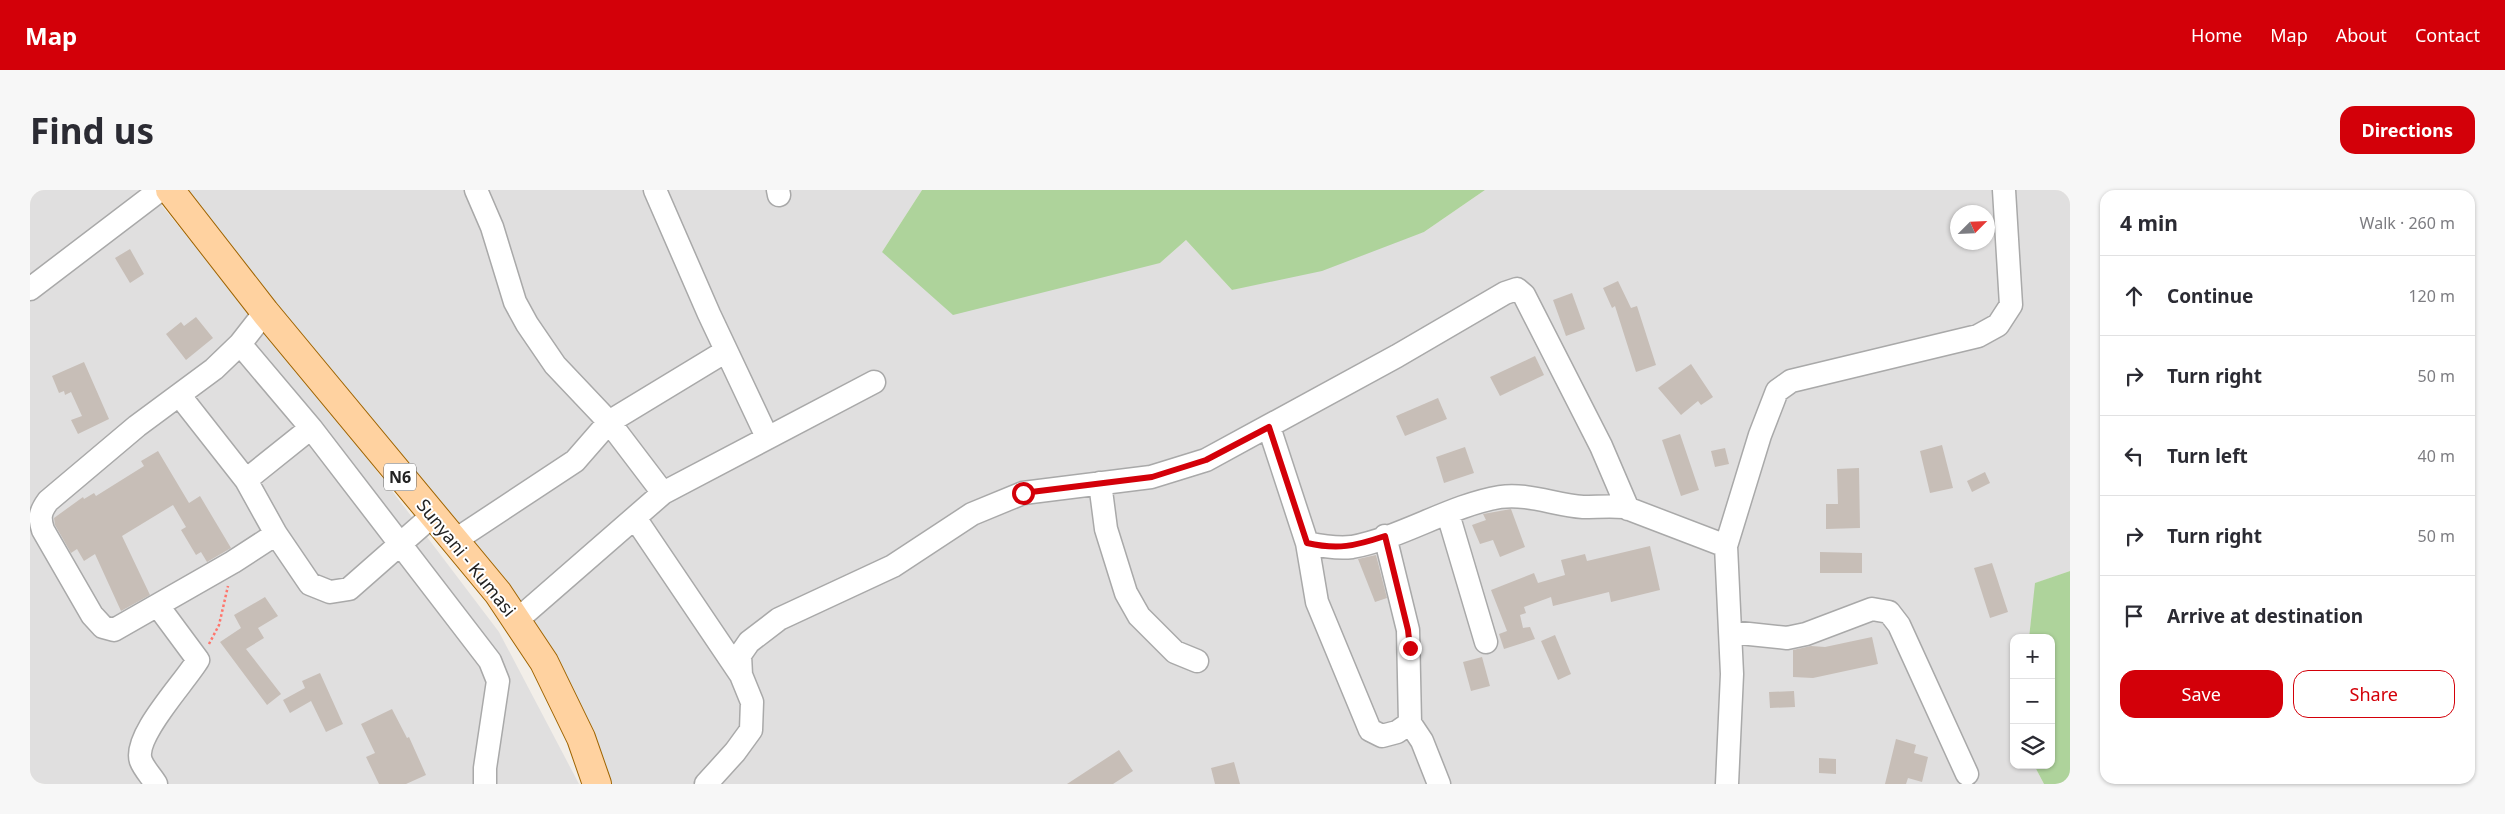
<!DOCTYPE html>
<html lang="en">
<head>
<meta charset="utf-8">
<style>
  :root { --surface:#fff; --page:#f7f7f7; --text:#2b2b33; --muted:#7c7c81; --line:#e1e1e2; --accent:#d30009 }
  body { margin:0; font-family:"Noto Sans",sans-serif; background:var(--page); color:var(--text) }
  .controls { position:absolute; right:15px; bottom:15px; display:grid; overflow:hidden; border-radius:10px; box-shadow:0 1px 4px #0004 }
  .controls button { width:45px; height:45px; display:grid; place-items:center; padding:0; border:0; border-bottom:1px solid var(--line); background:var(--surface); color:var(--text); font:25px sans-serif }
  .compass { position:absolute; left:1920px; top:15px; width:45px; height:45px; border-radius:50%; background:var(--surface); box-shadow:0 1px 4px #0004; rotate:66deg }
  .stop { position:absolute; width:15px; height:15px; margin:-11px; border:4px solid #d30009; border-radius:50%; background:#fff }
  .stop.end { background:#d30009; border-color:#fff; box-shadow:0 1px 5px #0008 }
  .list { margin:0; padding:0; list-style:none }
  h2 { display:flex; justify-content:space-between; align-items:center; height:65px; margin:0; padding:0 20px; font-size:21px }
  h2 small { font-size:16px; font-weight:400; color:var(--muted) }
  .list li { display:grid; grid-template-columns:32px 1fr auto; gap:15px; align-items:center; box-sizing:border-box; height:80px; padding:0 20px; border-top:1px solid var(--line) }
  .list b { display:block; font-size:19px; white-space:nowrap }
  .list em { font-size:16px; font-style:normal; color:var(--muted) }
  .actions { display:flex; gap:10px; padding:15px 20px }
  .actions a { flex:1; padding:11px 0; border:1px solid var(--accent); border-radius:15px; text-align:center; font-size:18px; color:var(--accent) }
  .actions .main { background:var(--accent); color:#fff }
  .icon { flex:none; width:28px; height:28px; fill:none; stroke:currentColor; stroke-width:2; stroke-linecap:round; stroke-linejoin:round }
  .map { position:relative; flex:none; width:2040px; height:594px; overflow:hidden; border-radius:15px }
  header { display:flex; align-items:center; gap:30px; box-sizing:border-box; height:70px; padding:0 25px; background:var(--accent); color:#fff }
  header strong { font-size:24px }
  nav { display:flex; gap:28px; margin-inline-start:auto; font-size:18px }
  .intro { display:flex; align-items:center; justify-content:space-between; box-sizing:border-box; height:120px; padding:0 30px }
  h1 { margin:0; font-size:35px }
  .button { padding:12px 22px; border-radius:15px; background:var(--accent); color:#fff; font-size:18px; font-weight:700 }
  main { display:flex; gap:30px; padding:0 30px }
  aside { flex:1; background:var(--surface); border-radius:15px; box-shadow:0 1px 4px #0004 }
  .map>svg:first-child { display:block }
</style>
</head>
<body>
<header>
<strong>Map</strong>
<nav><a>Home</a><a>Map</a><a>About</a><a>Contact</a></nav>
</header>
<div class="intro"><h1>Find us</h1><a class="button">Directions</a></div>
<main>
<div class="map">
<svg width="2040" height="594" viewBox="0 0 2040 594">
  <rect width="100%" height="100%" fill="#f2eee8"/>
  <!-- residential -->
  <path fill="#e0dfdf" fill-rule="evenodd" d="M0,0h119l200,244 150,198 80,152h-549z
    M152,0h740l-40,62 278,11 26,-23 46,50 192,-58 61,-42h585v381l-34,12 -7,55h-15v127h20l10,19h-1435l-81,-169zM1928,22h30v30h-30z"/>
  <!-- forest -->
  <path fill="#aed39b" d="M892,0h563l-61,42 -102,39 -90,19 -46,-50 -26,23 -207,52 -71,-63z
    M2040,381v213h-26l-10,-19h17v-127h-22l6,-55z"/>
  <!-- building -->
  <path fill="#c7beb7" d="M100,59l14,25 -14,9 -15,-25z
    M1588,91l13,27 6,-2 19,59 -20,7 -21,-66 -3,2 -9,-20z
    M1542,103l13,36 -19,7 -13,-36z
    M166,127l17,21 -27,22 -20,-26 15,-12 3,4z
    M1505,166l9,19 -44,21 -10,-19z
    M54,172l25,57 -31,15 -7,-14 11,-4 -11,-24 -6,3 -1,-4 -5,2 -7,-17z
    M1661,174l22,33 -12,8 -3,-4 -17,14 -23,-27z
    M1408,208l9,21 -42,17 -9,-20z
    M1650,244l19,56 -18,6 -19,-56z
    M1912,255l11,43 -23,5 -10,-42z
    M1435,257l9,26 -30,10 -8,-26z
    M1695,258l4,16 -14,3 -4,-16z
    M128,261l31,52 11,-7 31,52 -24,14 -6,-10 -5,3 -15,-25 5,-3 -13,-22 -51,31 28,59 -29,16 -26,-57 -11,7 -7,-12 -6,4 -16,-28 -1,-7 29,-21 1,2 10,-6 2,3 48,-30 -3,-5z
    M1829,278l1,60 -34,1v-25h12l-1,-35z
    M1955,282l5,11 -18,9 -5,-11z
    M1481,319l14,38 -25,10 -7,-17 -13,4 -8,-19 14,-5 -3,-6z
    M1620,356l10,44 -49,12 -2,-10 -56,14 -2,-9 -27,10 2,6 -6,2 3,13 7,-1 5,12 -31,10 -5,-15 8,-3 -16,-41 43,-17 4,10 27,-8 -4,-15 24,-6 2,7z
    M1790,362l42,1v20h-42z
    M1346,365l11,43 -12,4 -17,-43z
    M1962,373l16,49 -18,6 -16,-50z
    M235,407l13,19 -20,12 6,10 -18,11 35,45 -14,11 -47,-63 21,-14 -7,-13z
    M1525,445l16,39 -13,6 -17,-39z
    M1842,447l6,27 -65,14 -20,-1v-27l18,-4 14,1z
    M1452,467l8,29 -19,5 -8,-29z
    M290,483l23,51 -17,8 -15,-31 -21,12 -7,-13 22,-12 -3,-7z
    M1764,501l1,16 -25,1 -1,-16z
    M362,519l15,29 2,-1 17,38 -20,9h-27l-13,-27 9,-4 -14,-29z
    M1866,549l20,6 -2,8 14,4 -6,25 -14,-4 -2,6h-21z
    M1089,560l14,21 -20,13h-46z
    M1789,568l17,1v15l-17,-1z
    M1204,572l6,22h-25l-4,-16z"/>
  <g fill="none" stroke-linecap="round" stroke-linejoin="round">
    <!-- minor casing -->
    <g stroke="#a9a9a9" stroke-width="25">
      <path id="minor" d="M446,0l16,37 23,75 12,22 28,41 54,57 54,71
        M625,0l54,124 58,123
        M748,0l1,5
        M0,99l130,-99
        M235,122l-25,32 -26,25 -77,57 -89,75c-8,11 -9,16 -5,29l49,85 11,12 11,3 119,-68 43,-28
        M210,154l71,84 179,233 8,20 -13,87v16
        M150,206l66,84 30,54 34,50 20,8 19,-3 83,-73
        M1239,237l38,116c14,3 30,6 45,4 49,-9 99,-42 148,-50 28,-4 55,8 83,10 14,0 27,-1 41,0l102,39
        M216,290l65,-52
        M1070,293l6,46 20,64 13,23 36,36 22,9
        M1418,324l38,128
        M605,328l106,157
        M1355,346l23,94 2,93 12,18 17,43
        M424,351l121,-80 34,-39 117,-71
        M1277,353l10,59 53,128 12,6 15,-4 13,-9
        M486,431l147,-128 211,-111
        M1700,442l57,6 19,-4 66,-25 17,3 10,13 68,149
        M126,594c-4,-7 -12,-15 -15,-23 -9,-24 44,-79 57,-101l-40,-54
        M676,594l29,-32 16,-22 1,-28 -11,-27 -1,-20 9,-13 30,-23 114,-53 79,-52 51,-21 128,-16 55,-17 191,-104 108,-63 12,-4 7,6 77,151 27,63
        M1697,594l5,-110 -6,-128 34,-111 17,-44 14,-10 187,-45 20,-11 13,-20 -7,-115"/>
    </g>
    <!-- major casing -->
    <g stroke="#9f6400" stroke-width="30">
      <path id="major" d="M140,0l95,122 233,281 46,69 37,76 16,46"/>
    </g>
    <!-- path -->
    <path stroke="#ff756c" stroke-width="2.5" stroke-dasharray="2.5 2.5" stroke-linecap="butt" d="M179,454l10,-19 9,-39"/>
    <!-- minor -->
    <use href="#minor" stroke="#fff" stroke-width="22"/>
    <!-- major -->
    <use href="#major" stroke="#ffd2a0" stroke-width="28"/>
  </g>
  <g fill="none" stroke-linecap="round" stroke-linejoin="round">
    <!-- route -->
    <path stroke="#d30009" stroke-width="6" d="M993,303l129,-16 54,-17 63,-33 38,116c31,7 48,3 78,-7l23,94 2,18"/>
  </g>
  <g text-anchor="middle" stroke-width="4" stroke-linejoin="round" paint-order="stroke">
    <!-- shield labels -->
    <rect fill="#fff" stroke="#646464" stroke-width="1" x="354" y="273.5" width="32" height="27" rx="4"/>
    <g font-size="16" font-weight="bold" fill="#222">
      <text x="370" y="293">N6</text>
    </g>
    <!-- street labels -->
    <g font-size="18" fill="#222" stroke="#fff">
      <text transform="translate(436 368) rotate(51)" y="6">Sunyani - Kumasi</text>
    </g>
  </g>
</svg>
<div class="controls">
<button>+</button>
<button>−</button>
<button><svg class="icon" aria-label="layers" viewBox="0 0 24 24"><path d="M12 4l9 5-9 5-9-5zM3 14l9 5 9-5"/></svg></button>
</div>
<svg class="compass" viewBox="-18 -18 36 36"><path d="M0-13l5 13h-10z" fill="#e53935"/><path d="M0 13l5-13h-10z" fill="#7c7c81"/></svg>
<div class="stop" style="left:993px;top:303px"></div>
<div class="stop end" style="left:1380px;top:458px"></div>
</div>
<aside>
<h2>4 min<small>Walk · 260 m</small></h2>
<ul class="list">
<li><svg class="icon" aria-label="ahead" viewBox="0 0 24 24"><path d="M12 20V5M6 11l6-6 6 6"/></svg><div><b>Continue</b></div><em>120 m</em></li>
<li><svg class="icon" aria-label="right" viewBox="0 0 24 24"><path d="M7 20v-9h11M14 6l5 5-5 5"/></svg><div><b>Turn right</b></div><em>50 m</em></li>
<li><svg class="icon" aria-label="left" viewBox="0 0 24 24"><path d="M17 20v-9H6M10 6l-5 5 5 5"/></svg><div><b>Turn left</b></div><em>40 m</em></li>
<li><svg class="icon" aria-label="right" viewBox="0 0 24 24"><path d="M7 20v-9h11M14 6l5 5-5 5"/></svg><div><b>Turn right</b></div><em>50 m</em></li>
<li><svg class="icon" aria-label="arrive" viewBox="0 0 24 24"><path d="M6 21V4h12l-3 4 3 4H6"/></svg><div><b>Arrive at destination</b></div></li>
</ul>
<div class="actions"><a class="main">Save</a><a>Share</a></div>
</aside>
</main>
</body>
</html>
